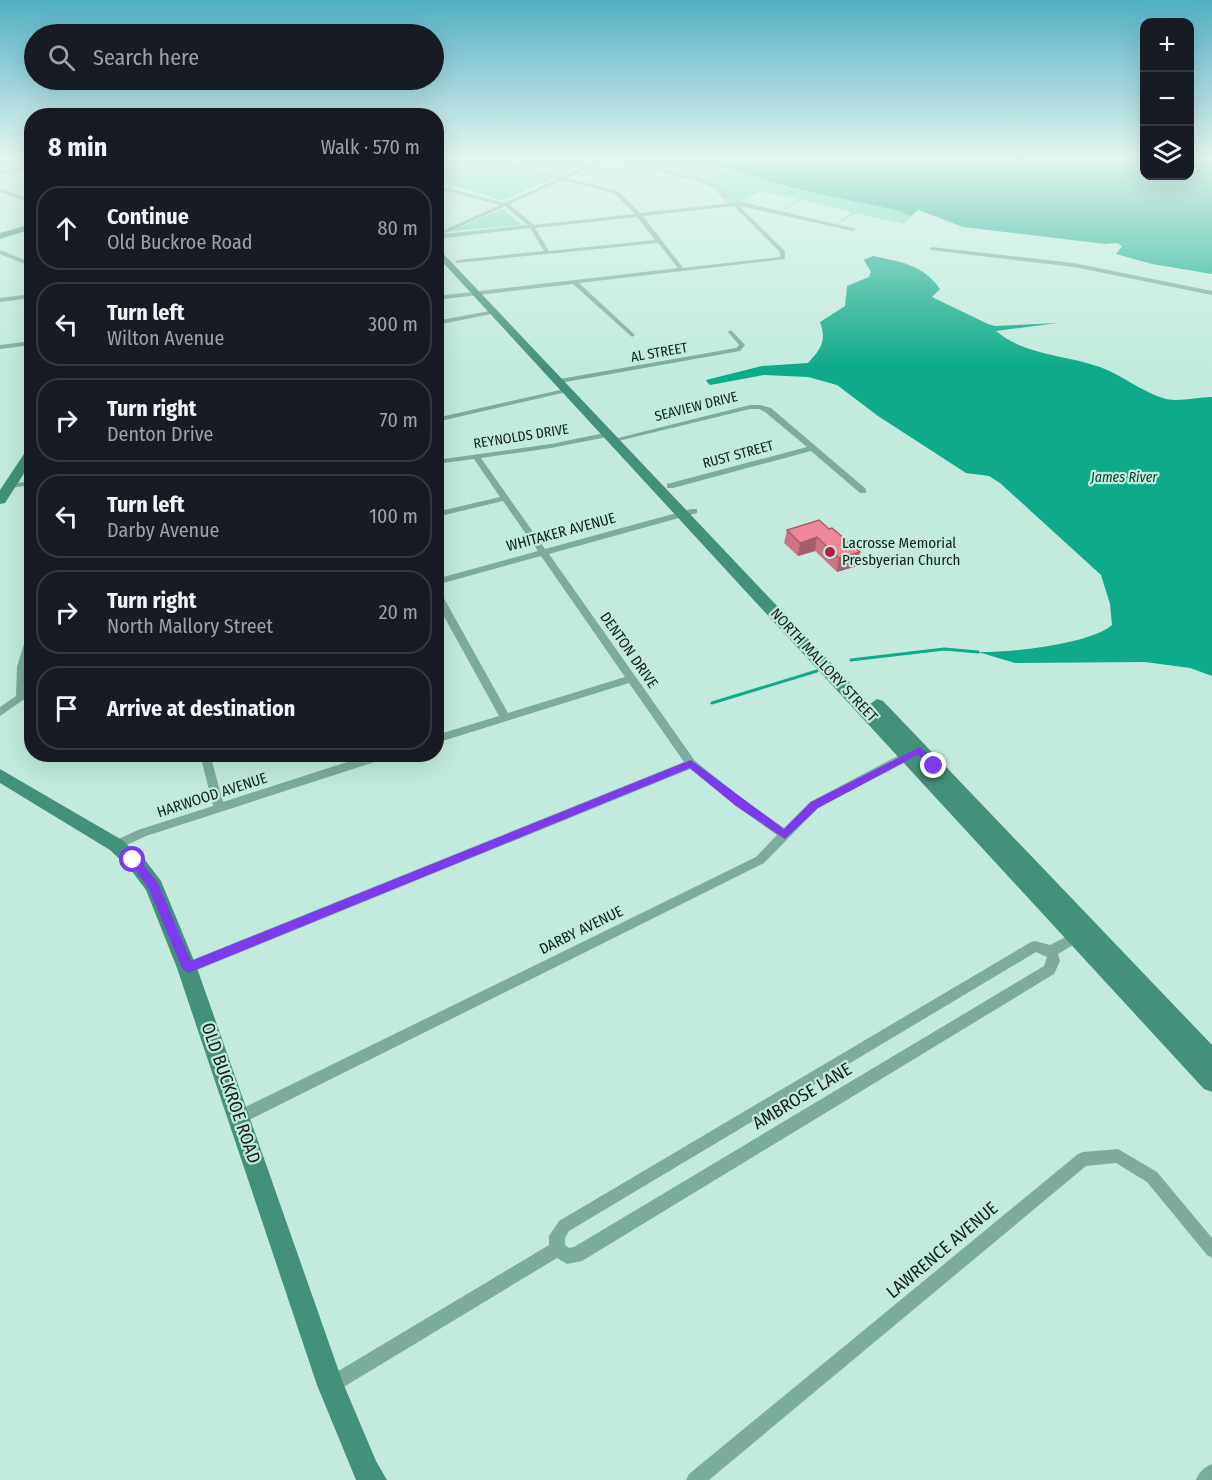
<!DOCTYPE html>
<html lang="en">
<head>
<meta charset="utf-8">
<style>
  :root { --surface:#171b24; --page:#242831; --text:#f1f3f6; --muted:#9ea1a6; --line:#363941 }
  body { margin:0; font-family:"Fira Sans Condensed",sans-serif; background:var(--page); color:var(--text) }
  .controls { position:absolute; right:18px; top:18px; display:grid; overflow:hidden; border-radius:12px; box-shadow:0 6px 24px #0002 }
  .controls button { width:54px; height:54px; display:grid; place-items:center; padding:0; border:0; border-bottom:2px solid var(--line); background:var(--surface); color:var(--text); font:30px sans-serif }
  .stop { position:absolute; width:18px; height:18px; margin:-14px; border:4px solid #7c3aed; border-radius:50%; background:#fff }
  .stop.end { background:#7c3aed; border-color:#fff; box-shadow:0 2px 6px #0008 }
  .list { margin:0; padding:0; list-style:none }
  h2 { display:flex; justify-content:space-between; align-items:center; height:78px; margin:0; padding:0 24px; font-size:26px }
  h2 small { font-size:20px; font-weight:400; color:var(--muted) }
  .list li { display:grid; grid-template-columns:39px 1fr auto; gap:18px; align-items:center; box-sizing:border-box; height:84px; margin:0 12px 12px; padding:0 12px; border:2px solid var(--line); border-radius:24px }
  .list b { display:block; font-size:22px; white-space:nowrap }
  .list p { margin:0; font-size:20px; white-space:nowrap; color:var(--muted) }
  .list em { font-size:20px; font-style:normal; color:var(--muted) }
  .icon { flex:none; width:33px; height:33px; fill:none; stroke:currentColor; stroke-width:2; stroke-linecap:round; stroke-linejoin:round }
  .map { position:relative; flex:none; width:1212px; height:1480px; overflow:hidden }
  .search { position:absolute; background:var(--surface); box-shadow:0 6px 24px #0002; left:24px; top:24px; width:420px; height:66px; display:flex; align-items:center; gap:15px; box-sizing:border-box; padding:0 21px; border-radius:33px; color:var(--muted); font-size:22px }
  .panel { position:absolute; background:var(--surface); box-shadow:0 6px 24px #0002; left:24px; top:108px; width:420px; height:654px; border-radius:24px }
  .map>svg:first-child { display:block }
</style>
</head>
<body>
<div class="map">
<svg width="1212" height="1480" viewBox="0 0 1212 1480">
  <rect width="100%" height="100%" fill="#c2ebdd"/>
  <!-- green -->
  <path fill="#71d8b9" d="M436,158h157l4,2 -95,40 -65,-19z
    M616,158h74l20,4 -2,3 6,3 52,11 21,9 131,21 -14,15 -48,-11 -20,12h-2l19,-13 -52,-12 -20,12 17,-13 -37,-8 -24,12 -15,2 4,-4 -13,-13 -17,-7 13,-2z
    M503,209l19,16 -71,6 49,-21z"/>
  <!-- water -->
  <path fill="#0faa89" d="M689,158h455v18h46v-18h22v116l-60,-10 -36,-10 6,-8 -5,-3 -12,1 -142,-17 -45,-17 -7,6 -11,-5 -108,-23z
    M873,256c27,6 50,8 67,33l-8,8 56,27 7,2 62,-3 -61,8c30,25 68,23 104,36 22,8 43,26 66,32 15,3 31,-2 46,-2v279l-22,-8 -45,-6 -130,1 -37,-11c30,1 113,-8 134,-27l-2,-21 -9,-29 -101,-92 -11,-7 -23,-3 -88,-57 -41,-31 -29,-8 -44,-2 -54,10 -3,-3 -1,-2 56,-14 46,-3c13,-14 19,-22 12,-41l25,-16 2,-20 22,-9 2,-5 -7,-12z"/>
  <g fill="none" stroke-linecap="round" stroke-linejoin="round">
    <!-- stream -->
    <path stroke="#0faa89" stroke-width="3" d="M851,660l93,-11 34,3
      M712,703l105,-32"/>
    <!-- street -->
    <path fill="#7cac9c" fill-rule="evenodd" d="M476,158h9l77,19 41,-19h14l90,22 10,5 13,12 -5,1 -12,-11 -10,-5 -94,-23 -42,19 51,13 22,22 102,-11 114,27 -3,2 -114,-25 46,45v8l-206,24 55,51 1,1 -3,2 -59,-53 -137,16v-4l242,-28 -20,-25 -202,20v-2l2,-1 86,-9 -14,-23 -94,11v-4l92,-10 -23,-19 -61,28h-4v-2l60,-27 -64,-17v-3l68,18 53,-24zM563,180l51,13 21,21 -101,11 -25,-21zM734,206l46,46v5l-97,11 -40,-52zM637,217l18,23 -106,11 -14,-23z
      M32,164v3l-32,8v-3z
      M0,188l32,12v3l-32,-11z
      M932,247l142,16 138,28v4l-138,-28 -144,-17v-2z
      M0,250l32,13v4l-32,-13z
      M32,294v4l-32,4v-4z
      M495,310l3,2 -1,1 -61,12v-4z
      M731,330l14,15 -5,6 -180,32 -3,-2 3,-2 176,-31 3,-3 -11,-13z
      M32,341v4l-32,4v-4z
      M569,388l2,1v2l-135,31v-4z
      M750,405h10l11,3 95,81v4h-6l-49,-42 -138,37h-6v-4l140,-37 -42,-35 -6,-3h-9l-136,33 -4,-2z
      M609,432l4,2 -1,2 -61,12 -70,10 64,91 146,-40h6v4l-148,41 146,207 49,39 40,28 26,-26 97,-51 4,-1 5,4 -1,3 -97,51 -54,55 -519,259 -5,2 -5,-2 -2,-5 2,-5 521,-255 21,-22 -41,-29 -46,-37 -498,203 -5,2 -5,-2 -1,-4 1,-4 502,-202 -55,-79 -193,60v-8l63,-19 -63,-114v-12l5,3 67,120 117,-36 -84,-121 -105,29v-6l102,-28 -35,-50 -67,16v-5l64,-15 -26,-38 -38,5v-4l115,-16z
      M32,481v4l-23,3 -4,-2 4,-2z
      M32,631v21l-5,15 -1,31 -26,18v-9l16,-11 1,-29 10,-33z
      M200,754h10l13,48 149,-48h19l-1,3 -244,79 -26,12 -4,2 -4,-2 -2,-3 2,-3 26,-12 75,-24z
      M1079,930l4,1 2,4 -2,4 -25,15 2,7 -6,13 -472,287 -15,3 -10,-6 -220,133 -6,2 -6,-2 -2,-6 2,-6 224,-134v-9l10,-15 472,-279 4,-1 15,4zM1036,952l11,5 -3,9 -470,281 -5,1 -4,-3v-7l4,-7z
      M1118,1149l39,23 55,66v20l-5,-3 -60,-73 -31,-19 -30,3 -377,314h-23l3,-6 389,-320 5,-2z
      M1212,1464v16h-16c3,-8 8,-13 16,-16z"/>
    <!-- secondary -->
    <path fill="#43917a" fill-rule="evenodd" d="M32,224v5l-32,10v-6z
      M436,246l434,458 7,-5 6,2 329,344v47l-8,-3 -768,-834z
      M28,448h4v13l-27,42 -5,1v-14z
      M0,769l122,71 23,20 16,21 36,87 146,415 33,78 11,19h-31l-39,-95 -140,-417 -31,-78 -15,-20 -21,-20 -110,-67z"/>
  </g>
  <!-- wall -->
  <path fill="#cd7484" d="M819,520l38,46 -20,6 -22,-21 -17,5 -14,-13 3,-13z"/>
  <!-- shaded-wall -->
  <path fill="#a75e6c" d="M817,537l-2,14 -17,5 2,-13z
    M860,552l-3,14 -20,6 2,-14z"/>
  <!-- building -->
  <path fill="#ee879a" stroke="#a75e6c" stroke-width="1.5" d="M819,520l10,9 3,-1 28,24 -21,6 -22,-21 -17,6 -13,-13z"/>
  <!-- sky -->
  <linearGradient id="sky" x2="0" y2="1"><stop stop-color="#51b0c2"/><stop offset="0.43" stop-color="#e4f6f0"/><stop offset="1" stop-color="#e4f6f0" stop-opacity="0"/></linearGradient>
  <rect width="1212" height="366" fill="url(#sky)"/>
  <!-- route -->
  <path fill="#7c3aed" d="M920,747l18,16v5h-7l-13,-13 -6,3 -94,50 -33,31 -49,-33 -46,-38 -502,205 -6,-5 -33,-79 -21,-29 1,-3h8l21,26 33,78 500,-201 93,69 27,-27z"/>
  <!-- markers -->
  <circle fill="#af1e4d" stroke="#c2ebdd" stroke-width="2" cx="830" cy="552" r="6"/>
  <g text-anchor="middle" stroke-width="4.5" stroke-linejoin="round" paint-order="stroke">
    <!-- far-street labels -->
    <g font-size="14" fill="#10201b" stroke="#c2ebdd">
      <text transform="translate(659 352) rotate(-10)" y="5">AL STREET</text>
      <text transform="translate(696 406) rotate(-14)" y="5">SEAVIEW DRIVE</text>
      <text transform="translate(521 436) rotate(-9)" y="5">REYNOLDS DRIVE</text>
      <text transform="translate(738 454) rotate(-15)" y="5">RUST STREET</text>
    </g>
    <!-- far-water labels -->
    <g font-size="14" font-style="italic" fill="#033f31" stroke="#c2ebdd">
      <text x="1124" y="482">James River</text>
    </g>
    <!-- street labels -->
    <g font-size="15" fill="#10201b" stroke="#c2ebdd">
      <text transform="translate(561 532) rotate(-15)" y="5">WHITAKER AVENUE</text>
      <text transform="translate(629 650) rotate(55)" y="5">DENTON DRIVE</text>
      <text transform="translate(824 665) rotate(47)" y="5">NORTH MALLORY STREET</text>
      <text transform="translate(212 795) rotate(-18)" y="5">HARWOOD AVENUE</text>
      <text transform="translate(581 930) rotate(-26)" y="5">DARBY AVENUE</text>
    </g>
    <!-- poi labels -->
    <g font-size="15" fill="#10201b" stroke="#c2ebdd" text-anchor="start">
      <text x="842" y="548">Lacrosse Memorial<tspan x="842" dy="17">Presbyerian Church</tspan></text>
    </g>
    <!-- near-street labels -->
    <g font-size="18" fill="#10201b" stroke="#c2ebdd">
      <text transform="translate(231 1093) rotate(71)" y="6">OLD BUCKROE ROAD</text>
      <text transform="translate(802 1096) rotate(-31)" y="6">AMBROSE LANE</text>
      <text transform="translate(942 1250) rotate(-40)" y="6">LAWRENCE AVENUE</text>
    </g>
  </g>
</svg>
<div class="controls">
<button>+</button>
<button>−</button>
<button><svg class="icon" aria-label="layers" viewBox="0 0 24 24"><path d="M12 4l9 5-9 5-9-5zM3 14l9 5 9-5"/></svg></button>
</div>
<div class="stop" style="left:133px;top:860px"></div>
<div class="stop end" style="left:934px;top:766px"></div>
<div class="search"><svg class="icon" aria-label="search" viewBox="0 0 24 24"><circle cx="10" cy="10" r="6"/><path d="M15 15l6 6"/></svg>Search here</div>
<section class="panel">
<h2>8 min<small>Walk · 570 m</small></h2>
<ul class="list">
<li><svg class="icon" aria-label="ahead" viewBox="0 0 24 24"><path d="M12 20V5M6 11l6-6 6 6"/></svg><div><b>Continue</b><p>Old Buckroe Road</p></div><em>80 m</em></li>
<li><svg class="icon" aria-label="left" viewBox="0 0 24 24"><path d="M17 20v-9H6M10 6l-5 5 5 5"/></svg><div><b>Turn left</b><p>Wilton Avenue</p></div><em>300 m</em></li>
<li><svg class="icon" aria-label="right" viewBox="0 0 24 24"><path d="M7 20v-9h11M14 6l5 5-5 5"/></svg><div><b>Turn right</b><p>Denton Drive</p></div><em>70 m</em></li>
<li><svg class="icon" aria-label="left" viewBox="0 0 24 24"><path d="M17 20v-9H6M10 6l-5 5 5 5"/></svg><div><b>Turn left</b><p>Darby Avenue</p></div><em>100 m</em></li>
<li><svg class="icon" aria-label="right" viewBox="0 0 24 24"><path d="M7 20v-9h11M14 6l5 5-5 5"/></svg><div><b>Turn right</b><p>North Mallory Street</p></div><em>20 m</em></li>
<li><svg class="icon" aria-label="arrive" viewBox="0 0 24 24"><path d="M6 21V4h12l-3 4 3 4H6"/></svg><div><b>Arrive at destination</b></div></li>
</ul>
</section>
</div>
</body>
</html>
